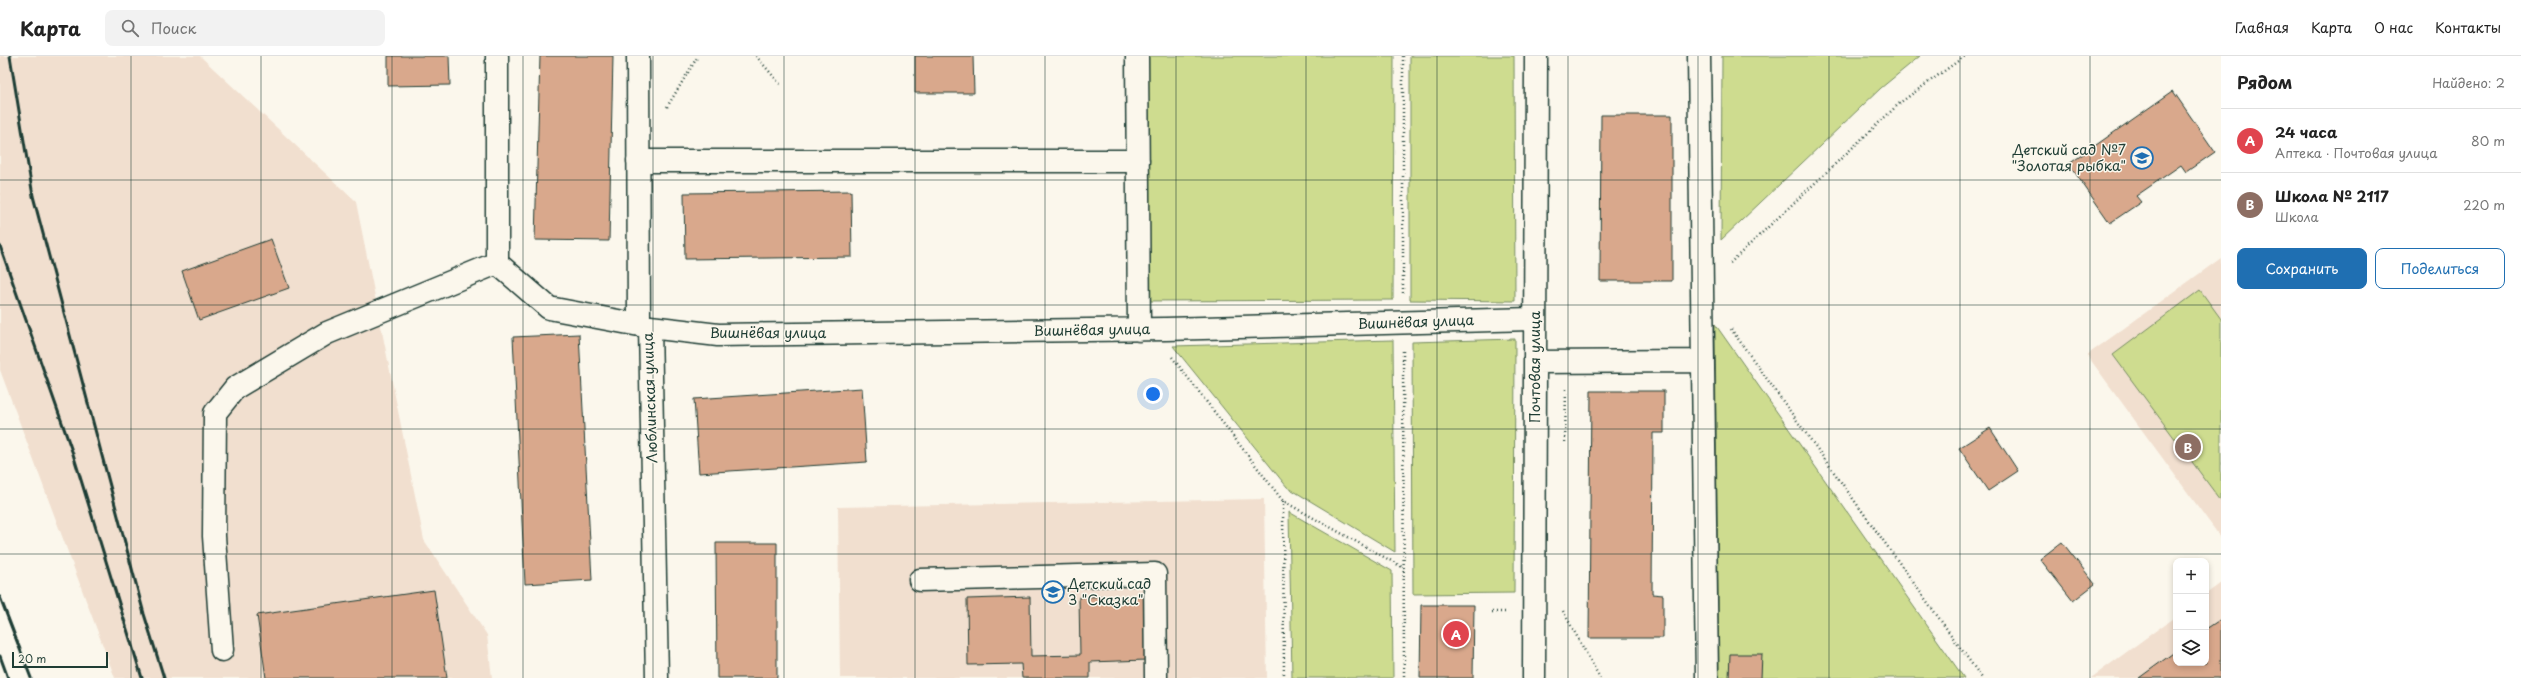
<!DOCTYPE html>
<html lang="ru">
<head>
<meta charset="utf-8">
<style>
  :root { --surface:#fff; --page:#f2f2f2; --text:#222; --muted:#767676; --line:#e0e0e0; --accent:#1f6fb2 }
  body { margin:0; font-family:"Playpen Sans",sans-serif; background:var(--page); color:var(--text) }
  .controls { position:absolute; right:12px; bottom:12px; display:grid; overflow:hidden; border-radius:8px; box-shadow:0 2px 6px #0003 }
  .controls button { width:36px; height:36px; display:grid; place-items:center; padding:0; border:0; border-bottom:1px solid var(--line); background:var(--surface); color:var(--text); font:20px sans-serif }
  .scale { position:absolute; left:12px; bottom:10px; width:96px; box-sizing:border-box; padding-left:4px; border:2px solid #1f3d34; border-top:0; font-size:11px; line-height:14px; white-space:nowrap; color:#1f3d34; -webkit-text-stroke:3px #fbf7ec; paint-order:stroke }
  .you { position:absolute; left:1153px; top:338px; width:14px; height:14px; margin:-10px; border:3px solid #fff; border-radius:50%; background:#1a73e8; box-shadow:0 0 0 6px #1a73e833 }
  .badge { display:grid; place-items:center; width:26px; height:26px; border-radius:50%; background:var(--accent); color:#fff; font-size:13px; font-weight:700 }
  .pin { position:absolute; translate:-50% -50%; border:2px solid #fff; box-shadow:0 1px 4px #0006 }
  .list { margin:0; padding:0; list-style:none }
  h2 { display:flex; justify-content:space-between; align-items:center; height:52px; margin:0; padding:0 16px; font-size:17px }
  h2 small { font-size:13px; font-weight:400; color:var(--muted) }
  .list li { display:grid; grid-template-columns:26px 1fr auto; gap:12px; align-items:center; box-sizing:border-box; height:64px; padding:0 16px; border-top:1px solid var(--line) }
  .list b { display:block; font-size:15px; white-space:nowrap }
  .list p { margin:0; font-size:13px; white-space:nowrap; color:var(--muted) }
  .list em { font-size:13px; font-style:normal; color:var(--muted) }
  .actions { display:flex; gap:8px; padding:12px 16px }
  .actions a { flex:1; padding:9px 0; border:1px solid var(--accent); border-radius:8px; text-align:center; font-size:14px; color:var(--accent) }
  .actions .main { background:var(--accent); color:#fff }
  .icon { flex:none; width:22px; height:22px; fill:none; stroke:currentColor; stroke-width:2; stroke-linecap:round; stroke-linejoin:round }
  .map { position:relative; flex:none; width:2221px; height:622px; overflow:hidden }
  header { display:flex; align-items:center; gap:24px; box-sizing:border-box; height:56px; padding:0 20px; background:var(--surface); border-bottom:1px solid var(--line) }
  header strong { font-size:19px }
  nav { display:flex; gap:22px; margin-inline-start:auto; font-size:14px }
  .search { width:280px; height:36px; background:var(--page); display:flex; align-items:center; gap:10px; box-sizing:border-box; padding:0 14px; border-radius:8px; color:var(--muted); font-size:15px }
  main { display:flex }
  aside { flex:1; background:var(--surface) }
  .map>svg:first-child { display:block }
</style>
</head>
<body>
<header>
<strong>Карта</strong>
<div class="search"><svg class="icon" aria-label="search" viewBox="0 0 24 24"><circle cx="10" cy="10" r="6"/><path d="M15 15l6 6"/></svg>Поиск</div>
<nav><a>Главная</a><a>Карта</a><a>О нас</a><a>Контакты</a></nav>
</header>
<main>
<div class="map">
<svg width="2221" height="622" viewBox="0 0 2221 622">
  <rect width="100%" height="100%" fill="#fbf7ec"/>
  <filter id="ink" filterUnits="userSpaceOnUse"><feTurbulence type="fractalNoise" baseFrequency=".025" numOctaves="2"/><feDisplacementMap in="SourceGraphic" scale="8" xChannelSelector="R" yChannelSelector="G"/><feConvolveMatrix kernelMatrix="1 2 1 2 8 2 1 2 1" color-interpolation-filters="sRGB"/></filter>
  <g filter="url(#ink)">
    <!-- built -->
    <path fill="#f1dfcf" d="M0,0h200l156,146 68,338 63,95 5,43h-377l-115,-308z
      M2221,202v280l-134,-183z
      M1264,443l3,179h-427l-2,-171z
      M2221,527v95h-130l85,-62v47h30v-69z"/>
    <!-- green -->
    <path fill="#cedc8f" stroke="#768c62" d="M1144,0h250l-1,244 -250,1z
      M1410,0h104l1,245 -105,-1z
      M1722,0h198l-39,32 -160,152z
      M2200,234l21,29v182l-108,-146z
      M1715,268l249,354h-245z
      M1515,283l-1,254 -101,1 -1,-252z
      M1393,284l2,212 -108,-65 -114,-141z
      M1289,456l103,59 1,107h-101z"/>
    <!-- building -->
    <path fill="#d9a88c" stroke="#1f3d34" d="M388,0h61l1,29 -62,1z
      M540,0h73l-4,185 -74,-1z
      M915,0h58l1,37h-59z
      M2173,35l42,61 -29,20 -5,-7 -45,31 5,6 -31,21 -41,-59z
      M1601,59h71v166h-72z
      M851,135l1,66 -167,2 -1,-66z
      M271,183l18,49 -90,32 -17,-49z
      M579,278l13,246 -67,4 -12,-247z
      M862,332l5,74 -168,11 -5,-74z
      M1591,335h73v42h-11l-1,161 11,1v43h-74z
      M1990,372l28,43 -30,20 -29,-43z
      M2062,486l33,42 -22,17 -33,-42z
      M716,487h61v135h-60z
      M434,534l13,88h-181l-9,-63z
      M1144,540l2,64 -56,2v16h-68l-1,-14 -53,1 -1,-66 63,-2 1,59 49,-1 -1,-58z
      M1421,549h53l-1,73h-53z
      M2221,563v59h-82l37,-27v12h30v-34z
      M1730,598h32l-1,24h-32z"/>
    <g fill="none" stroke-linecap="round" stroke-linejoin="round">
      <!-- minor casing -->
      <g stroke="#1f3d34" stroke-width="25">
        <path id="minor" d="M497,0v207l52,45 101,19 7,351
          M638,0l1,269
          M1137,0l2,274
          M1699,0l8,622
          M638,105h500
          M650,271l68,8 448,-6 369,-10
          M1535,306l168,-1
          M920,524l235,-6 1,104
          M222,594l-8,-114 1,-123 20,-25 92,-55 170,-70
          M1534,622l2,-622"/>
      </g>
      <!-- path -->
      <path stroke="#1f3d34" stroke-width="2.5" stroke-dasharray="1 3" stroke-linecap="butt" d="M756,0l24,28
        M1403,0v240
        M667,51l31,-51
        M1730,207l171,-161 64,-46
        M1731,273l251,349
        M1403,295l1,327
        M1172,301l111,144 121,67
        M1565,386l1,-53
        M1283,445l1,177
        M1563,555l37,67
        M1492,556h15"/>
      <!-- minor -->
      <use href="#minor" stroke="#fbf7ec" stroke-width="22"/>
      <!-- rail -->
      <path stroke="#1f3d34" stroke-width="3" d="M10,0l23,140 111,418 20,64
        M0,190l73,208 69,224
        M0,541l31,81
        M0,600l8,22"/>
    </g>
  </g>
  <!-- grid -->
  <path fill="none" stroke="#1f3d34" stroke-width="1" stroke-opacity="0.55" d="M131,0v622M261,0v622M392,0v622M523,0v622M653,0v622M784,0v622M915,0v622M1045,0v622M1176,0v622M1306,0v622M1437,0v622M1568,0v622M1698,0v622M1829,0v622M1960,0v622M2090,0v622M0,124h2221M0,249h2221M0,373h2221M0,498h2221"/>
  <!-- icons -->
  <defs>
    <g id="school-ring" transform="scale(1.15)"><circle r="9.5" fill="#fbf7ec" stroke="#1f6fb2" stroke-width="1.5"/><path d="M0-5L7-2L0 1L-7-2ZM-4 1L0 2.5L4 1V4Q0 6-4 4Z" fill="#1f6fb2"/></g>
  </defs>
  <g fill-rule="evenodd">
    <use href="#school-ring" x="2142" y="102"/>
    <use href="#school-ring" x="1053" y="536"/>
  </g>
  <g text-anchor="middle" stroke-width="3" stroke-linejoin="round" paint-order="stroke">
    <!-- poi labels -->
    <g font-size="14" fill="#1f3d34" stroke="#fbf7ec" text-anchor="end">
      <text x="2126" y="99">Детский сад №7<tspan x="2126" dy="16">"Золотая рыбка"</tspan></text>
      <text x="1068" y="533" text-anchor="start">Детский сад<tspan x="1068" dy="16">3 "Сказка"</tspan></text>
    </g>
    <!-- street labels -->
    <g font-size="14" fill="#1f3d34" stroke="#fbf7ec">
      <text transform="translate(1416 266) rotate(-2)" y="5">Вишнёвая улица</text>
      <text transform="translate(1092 274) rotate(-1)" y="5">Вишнёвая улица</text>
      <text x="768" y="282">Вишнёвая улица</text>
      <text transform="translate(1535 311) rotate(-90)" y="5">Почтовая улица</text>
      <text transform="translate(650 342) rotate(-92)" y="5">Люблинская улица</text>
    </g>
  </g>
</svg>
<div class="controls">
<button>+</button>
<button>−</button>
<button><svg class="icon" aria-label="layers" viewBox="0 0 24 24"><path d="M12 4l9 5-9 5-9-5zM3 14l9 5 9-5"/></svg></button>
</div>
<div class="scale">20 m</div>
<div class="you"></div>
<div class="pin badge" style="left:1456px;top:578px;background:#e0444e">A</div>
<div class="pin badge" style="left:2188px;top:391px;background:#8d6e63">B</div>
</div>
<aside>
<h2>Рядом<small>Найдено: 2</small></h2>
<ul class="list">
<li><span class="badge" style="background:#e0444e">A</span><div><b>24 часа</b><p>Аптека · Почтовая улица</p></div><em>80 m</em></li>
<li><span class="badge" style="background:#8d6e63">B</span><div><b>Школа № 2117</b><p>Школа</p></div><em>220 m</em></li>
</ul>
<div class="actions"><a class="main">Сохранить</a><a>Поделиться</a></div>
</aside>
</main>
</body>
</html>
